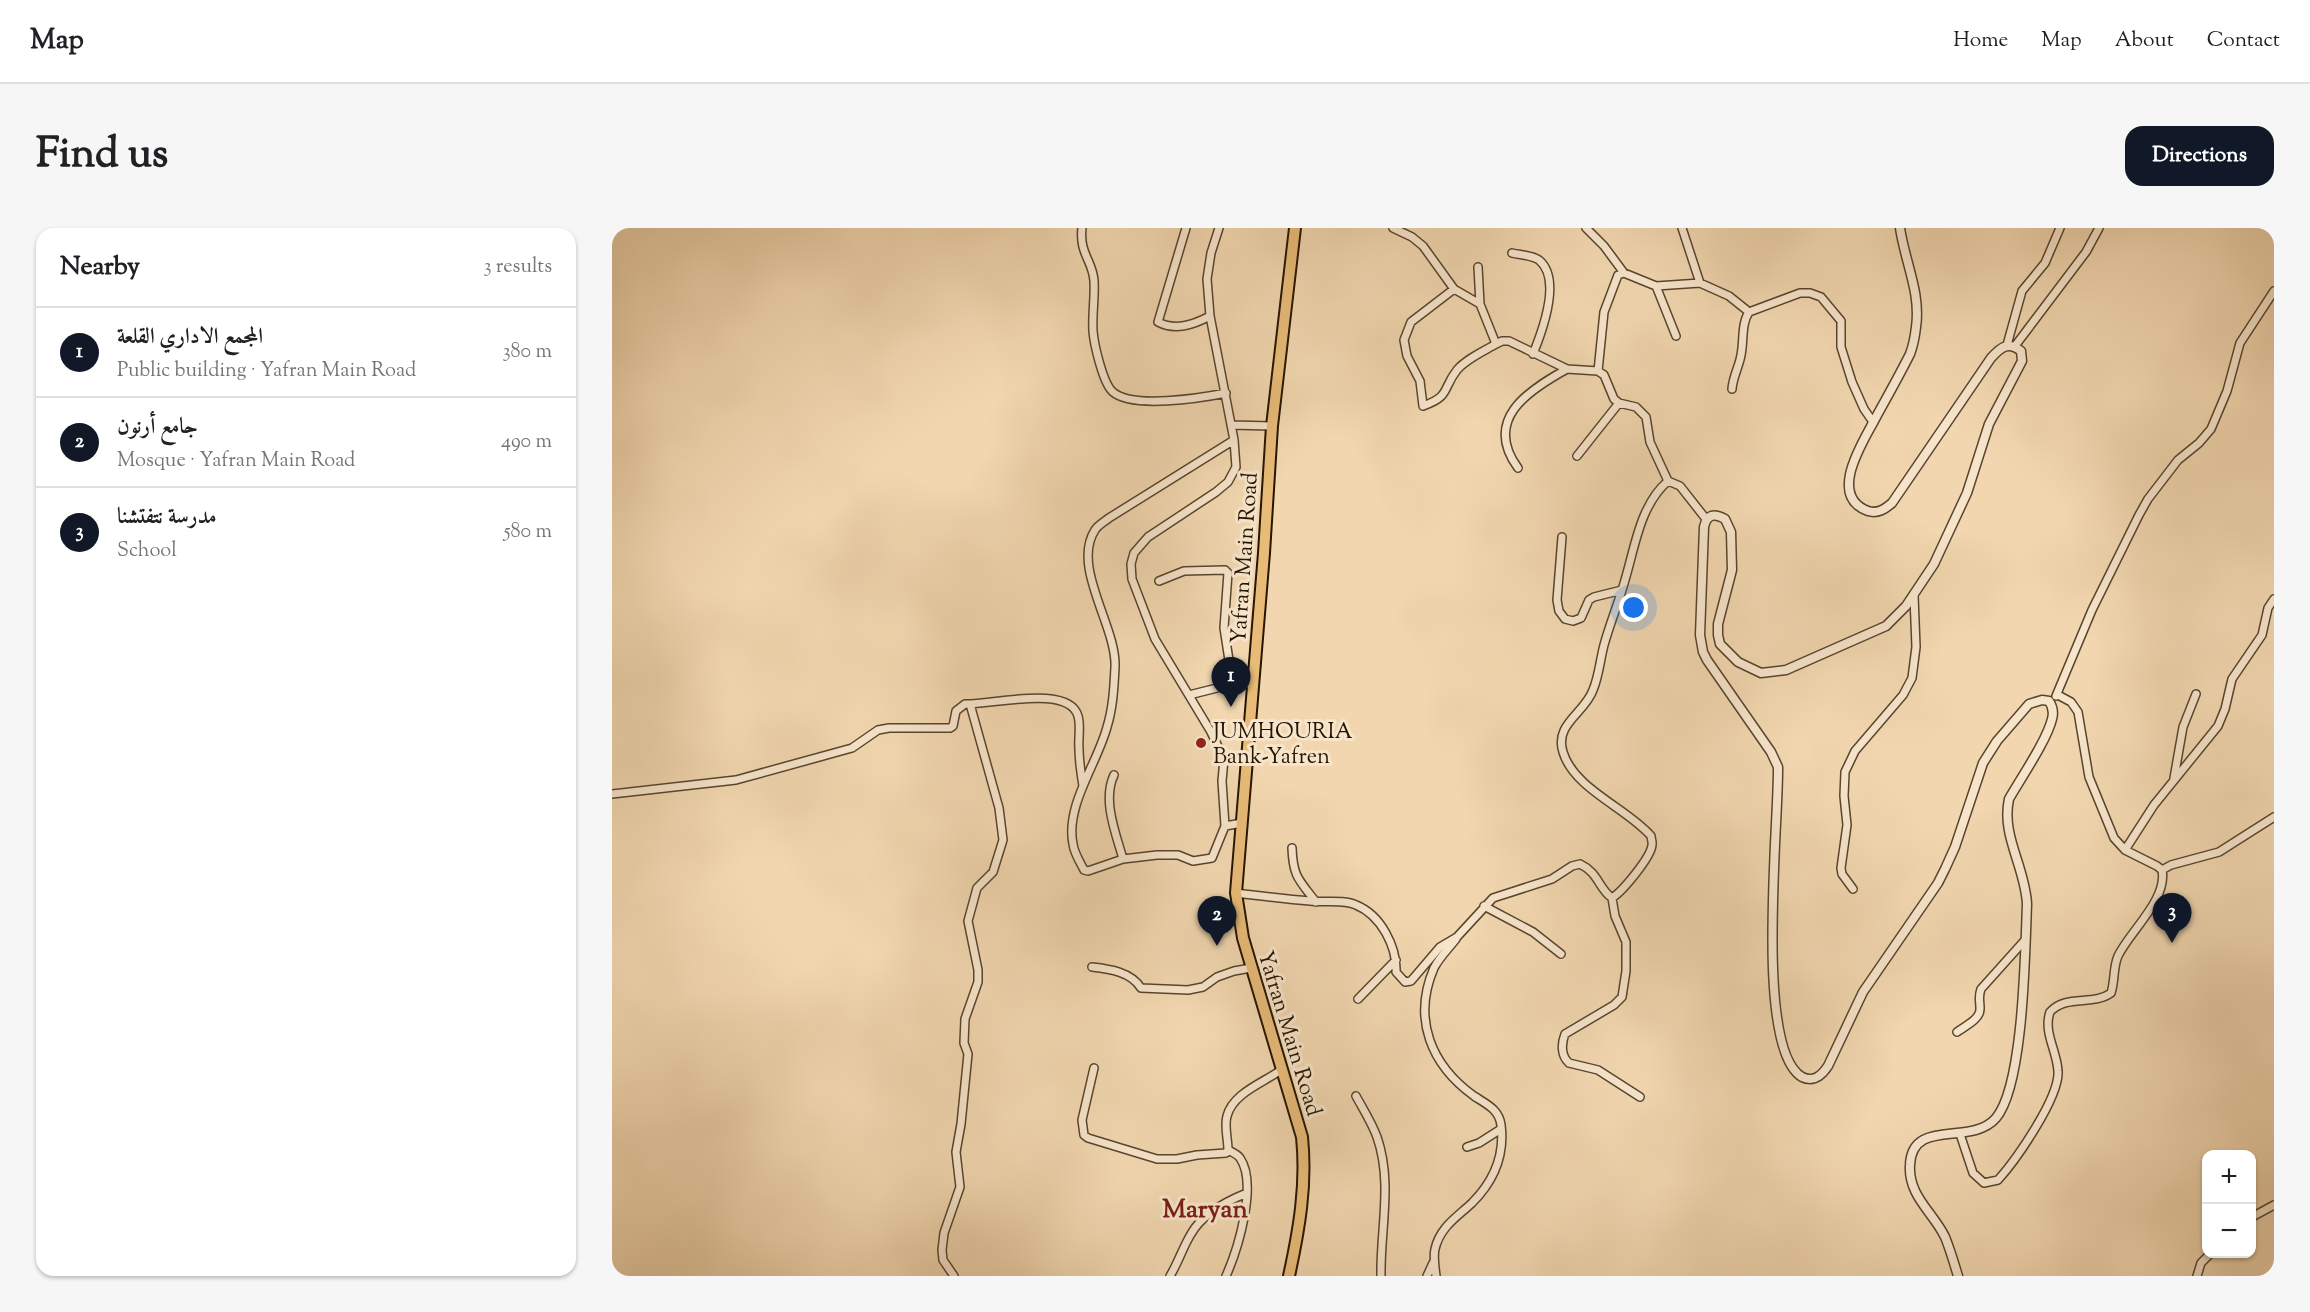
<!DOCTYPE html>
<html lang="en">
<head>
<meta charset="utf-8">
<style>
  :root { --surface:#fff; --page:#f6f6f6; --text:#202124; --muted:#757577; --line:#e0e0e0; --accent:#111827 }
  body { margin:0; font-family:"Sorts Mill Goudy",Amiri,serif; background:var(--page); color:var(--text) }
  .controls { position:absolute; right:18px; bottom:18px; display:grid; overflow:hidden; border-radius:12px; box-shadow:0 2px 4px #0004 }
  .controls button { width:54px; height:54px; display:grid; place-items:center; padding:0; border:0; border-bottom:2px solid var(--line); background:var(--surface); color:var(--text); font:30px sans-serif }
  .you { position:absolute; left:1022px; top:380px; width:21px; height:21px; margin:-15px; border:4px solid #fff; border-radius:50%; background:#1a73e8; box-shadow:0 0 0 9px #1a73e833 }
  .badge { display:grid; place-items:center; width:39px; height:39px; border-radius:50%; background:var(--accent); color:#fff; font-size:20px; font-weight:700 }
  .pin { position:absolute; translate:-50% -50px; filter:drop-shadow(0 2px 3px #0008) }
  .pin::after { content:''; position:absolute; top:32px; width:21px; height:18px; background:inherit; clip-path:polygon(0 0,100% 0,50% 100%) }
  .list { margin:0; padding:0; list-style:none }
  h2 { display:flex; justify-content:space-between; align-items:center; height:78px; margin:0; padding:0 24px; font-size:26px }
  h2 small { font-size:20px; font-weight:400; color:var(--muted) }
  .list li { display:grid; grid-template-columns:39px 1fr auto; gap:18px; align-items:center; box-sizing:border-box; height:90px; padding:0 24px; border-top:2px solid var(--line) }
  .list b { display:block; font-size:22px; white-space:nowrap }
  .list p { margin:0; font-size:20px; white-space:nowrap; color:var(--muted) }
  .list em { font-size:20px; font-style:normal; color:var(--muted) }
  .map { position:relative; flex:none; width:1662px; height:1048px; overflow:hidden; border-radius:18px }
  header { display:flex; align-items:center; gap:36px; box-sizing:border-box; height:84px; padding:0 30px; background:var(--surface); border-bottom:2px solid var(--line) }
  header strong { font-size:28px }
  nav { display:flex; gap:33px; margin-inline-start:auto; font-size:21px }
  .intro { display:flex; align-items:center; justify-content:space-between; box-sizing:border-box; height:144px; padding:0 36px }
  h1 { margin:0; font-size:42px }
  .button { padding:15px 27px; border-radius:18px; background:var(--accent); color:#fff; font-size:21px; font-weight:700 }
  main { display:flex; gap:36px; padding:0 36px }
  aside { flex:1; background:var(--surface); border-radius:18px; box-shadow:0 2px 4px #0004 }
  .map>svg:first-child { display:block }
</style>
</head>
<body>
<header>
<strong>Map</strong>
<nav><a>Home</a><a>Map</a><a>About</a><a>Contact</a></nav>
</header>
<div class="intro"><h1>Find us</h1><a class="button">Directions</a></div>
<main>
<aside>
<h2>Nearby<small>3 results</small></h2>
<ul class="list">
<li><span class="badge">1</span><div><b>المجمع الاداري القلعة</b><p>Public building · Yafran Main Road</p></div><em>380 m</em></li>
<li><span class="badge">2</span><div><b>جامع أرنون</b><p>Mosque · Yafran Main Road</p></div><em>490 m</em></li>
<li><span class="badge">3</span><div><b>مدرسة نتفتشنا</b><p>School</p></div><em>580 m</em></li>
</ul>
</aside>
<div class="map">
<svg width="1662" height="1048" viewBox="0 0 1662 1048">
  <rect width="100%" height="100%" fill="#f1d6af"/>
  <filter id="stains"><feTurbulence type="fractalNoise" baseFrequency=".00333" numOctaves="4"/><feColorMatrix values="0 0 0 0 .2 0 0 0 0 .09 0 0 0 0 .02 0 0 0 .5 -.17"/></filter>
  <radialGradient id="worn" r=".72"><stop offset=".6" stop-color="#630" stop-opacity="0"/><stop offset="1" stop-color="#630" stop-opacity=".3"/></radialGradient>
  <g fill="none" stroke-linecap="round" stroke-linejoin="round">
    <!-- minor casing -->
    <g stroke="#58452c" stroke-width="10">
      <path id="minor" d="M470,0c-3,26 11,33 12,53 1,16 -2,34 -1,50 1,13 10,53 20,61 19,17 88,6 113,1
        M574,0l-28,94c17,9 35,3 52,-6
        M607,0l-8,25 -4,26 3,37 24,124 2,27 -8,15 -12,10 -68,45 -14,16 -3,11 1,15 23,60 56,93 13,27 -2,22 3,45 17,-3
        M781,0l19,9 11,9 31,43 26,15 16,40 6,-3h7l58,28 31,2 6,4 10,24 5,4 17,4 10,10 4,25 18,39
        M974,0l18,18 20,27
        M1070,0l18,55
        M900,25c8,2 20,2 27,7 23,19 3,72 -6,94
        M866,39l2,37
        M1044,58l20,50
        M842,61l-43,33 -7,18 3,16 13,25 3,25c28,-10 19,-17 34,-36 9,-11 27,-19 39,-26
        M1395,117l15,-54 23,-28 15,-35
        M1403,118l71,-94 13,-24
        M986,143l6,-59 14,-37 6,-2 32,13 44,-3 29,13 20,16
        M1120,161c1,-13 7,-22 9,-34 3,-14 0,-31 8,-43l51,-19h10l11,4 20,24v26l11,35 12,27 9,13
        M619,197l41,1
        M965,228l42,-53
        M906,240c-35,-48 9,-77 49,-99
        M950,309l-5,63 2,11 6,8 8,2 8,-3 8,-18 5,-3 28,-7
        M547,353l25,-10 41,-1 3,3 -4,55 9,58
        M577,467l36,-9 28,-3
        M1444,468l36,-86 47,-95 9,-16 30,-39 21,-17 12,-14 16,-38 13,-48 34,-52
        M502,547c-12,25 2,59 9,84
        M1562,550l9,-51 13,-33
        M0,566l124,-14 116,-32 26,-18 11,-2h61l3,-2 3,-15 9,-7c26,1 104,-20 113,12 3,10 0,22 1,33 0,12 2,24 4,37
        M613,598l-13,32 -19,3 -15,-6h-21l-34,4 -35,12 -4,-1c-4,-8 -10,-17 -11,-26 -8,-38 25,-82 34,-117 6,-19 7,-40 8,-60 2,-40 -44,-100 -20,-137 3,-5 9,-8 14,-12l125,-78
        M680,620c1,29 7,32 24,54
        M1513,622l29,-45 64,-79 7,-17 7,-30 30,-44 6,-27 6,-9
        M1550,642l9,-5 48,-13 55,-35
        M1241,661l-11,-15 -1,-6 6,-43 -3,-29 1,-24 10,-21 48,-56 9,-17 4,-31 -2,-51
        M624,665c25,3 50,6 74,8 14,2 33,-2 46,4 25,10 41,42 40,67l9,10 6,-1 29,-34 17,-10 36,-39 59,-19 20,-13 8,-2c19,9 18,24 32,34 11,-7 39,-41 40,-53 1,-1 -1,-7 -1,-9 -24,-28 -77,-47 -88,-84 -9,-28 22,-39 30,-62 6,-14 7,-30 11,-45 6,-22 15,-43 21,-65 10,-33 15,-75 43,-99l12,5 26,33
        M1000,670l3,18 11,26v29l-4,26 -8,8 -49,29c-4,10 -4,22 4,29l29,7 42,27
        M872,678l49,26 28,22
        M480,739c18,2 39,5 49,21l47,2 15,-3 14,-10 17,-6 17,-3
        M746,771l38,-39
        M1345,804c8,-6 24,-13 23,-24 0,-8 -2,-11 1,-19l44,-49
        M482,840l-12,52 2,15 4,3 69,21h20l20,-4 29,-2 2,-3
        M744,868c7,13 16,27 21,41 16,46 3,93 4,139
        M1348,906l13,39 11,10 14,-3c18,-20 62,-83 60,-109 -1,-20 -15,-39 -8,-59 16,-18 43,-6 61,-19 4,-12 2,-26 7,-37 12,-25 50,-57 44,-86l-5,-4 -32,-16 -11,-12 -25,-61 -11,-65 -7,-10 -13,-7
        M855,919l12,-4 22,-14
        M1640,989l22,-12
        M342,1048l-11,-16 -1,-10 2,-17 16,-46 -4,-35 5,-28 7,-70 -4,-11 1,-24 13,-37v-12l-10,-49 9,-33 16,-16 10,-32 -4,-32 -29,-104
        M558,1048c8,-13 13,-29 21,-42 11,-20 36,-33 56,-41
        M614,1048c12,-27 32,-92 14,-118 -3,-4 -8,-6 -12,-8 0,-11 -4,-24 -1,-34 6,-23 36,-33 54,-46
        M815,1048l6,-13
        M824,1048c-1,-9 -3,-19 -1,-27 5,-22 22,-32 37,-46 21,-21 33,-47 29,-78 -2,-16 -15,-21 -27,-29 -43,-31 -62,-77 -40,-128 5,-10 15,-20 22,-29
        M1585,1048l4,-13 9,-9"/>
    </g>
    <!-- tertiary casing -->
    <g stroke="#58452c" stroke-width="11">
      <path id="tertiary" d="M1288,0c5,34 21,65 16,99 -1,9 -3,19 -6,27 -11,22 -23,43 -35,65 -12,23 -48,77 -7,92 10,3 17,-2 24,-8l99,-145c10,-11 17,-17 30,-7l1,10 -33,63 -22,69 -33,71 -28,42 -20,20 -100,44 -25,3 -23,-11 -18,-18 -2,-9v-11l14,-54 -1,-38 -6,-13c-11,-6 -18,-5 -21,8l-4,108 3,17 4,8 64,92 7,15c1,56 -24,282 24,310 12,6 20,-2 26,-11l35,-74 75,-109 7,-14 10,-22 28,-84 14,-22 32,-37 13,-4 7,1c4,6 5,11 3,18 -5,21 -31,59 -43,80 -8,37 16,67 18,105 -2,46 -3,181 -31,214 -25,29 -84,-1 -86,47 -2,31 23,47 35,72 5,12 9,26 13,39"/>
    </g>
    <!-- primary casing -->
    <g stroke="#251501" stroke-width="14">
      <path id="primary" d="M677,1048c10,-46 18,-91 13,-139l-59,-199 -7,-45 28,-340 8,-127 23,-198"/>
    </g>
    <!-- minor -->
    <use href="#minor" stroke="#f6e4cb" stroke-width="7"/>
    <!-- tertiary -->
    <use href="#tertiary" stroke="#f6e4cb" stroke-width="8"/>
    <!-- primary -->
    <use href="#primary" stroke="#e8bb78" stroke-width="10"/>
  </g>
  <!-- markers -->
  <circle fill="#8f2418" stroke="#f6e4cb" stroke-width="2" cx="589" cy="515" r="6"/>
  <g text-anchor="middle" stroke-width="6" stroke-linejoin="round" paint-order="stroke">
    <!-- street labels -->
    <g font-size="22" fill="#251501" stroke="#f6e4cb">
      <text transform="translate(631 330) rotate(-86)" y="8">Yafran Main Road</text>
      <text transform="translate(679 805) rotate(73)" y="8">Yafran Main Road</text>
    </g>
    <!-- poi labels -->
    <g font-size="22" fill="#251501" stroke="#f6e4cb" text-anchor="start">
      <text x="601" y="510">JUMHOURIA<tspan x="601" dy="25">Bank-Yafren</tspan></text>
    </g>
    <!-- quarter labels -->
    <g font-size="26" font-weight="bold" fill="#7a1f14" stroke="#f6e4cb">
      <text x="593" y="989">Maryan</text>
    </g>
  </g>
  <rect width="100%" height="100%" filter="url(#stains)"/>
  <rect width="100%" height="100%" fill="url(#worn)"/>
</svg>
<div class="controls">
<button>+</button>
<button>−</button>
</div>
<div class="you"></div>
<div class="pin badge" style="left:619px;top:479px">1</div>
<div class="pin badge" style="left:605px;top:718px">2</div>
<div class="pin badge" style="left:1560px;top:715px">3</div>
</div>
</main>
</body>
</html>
